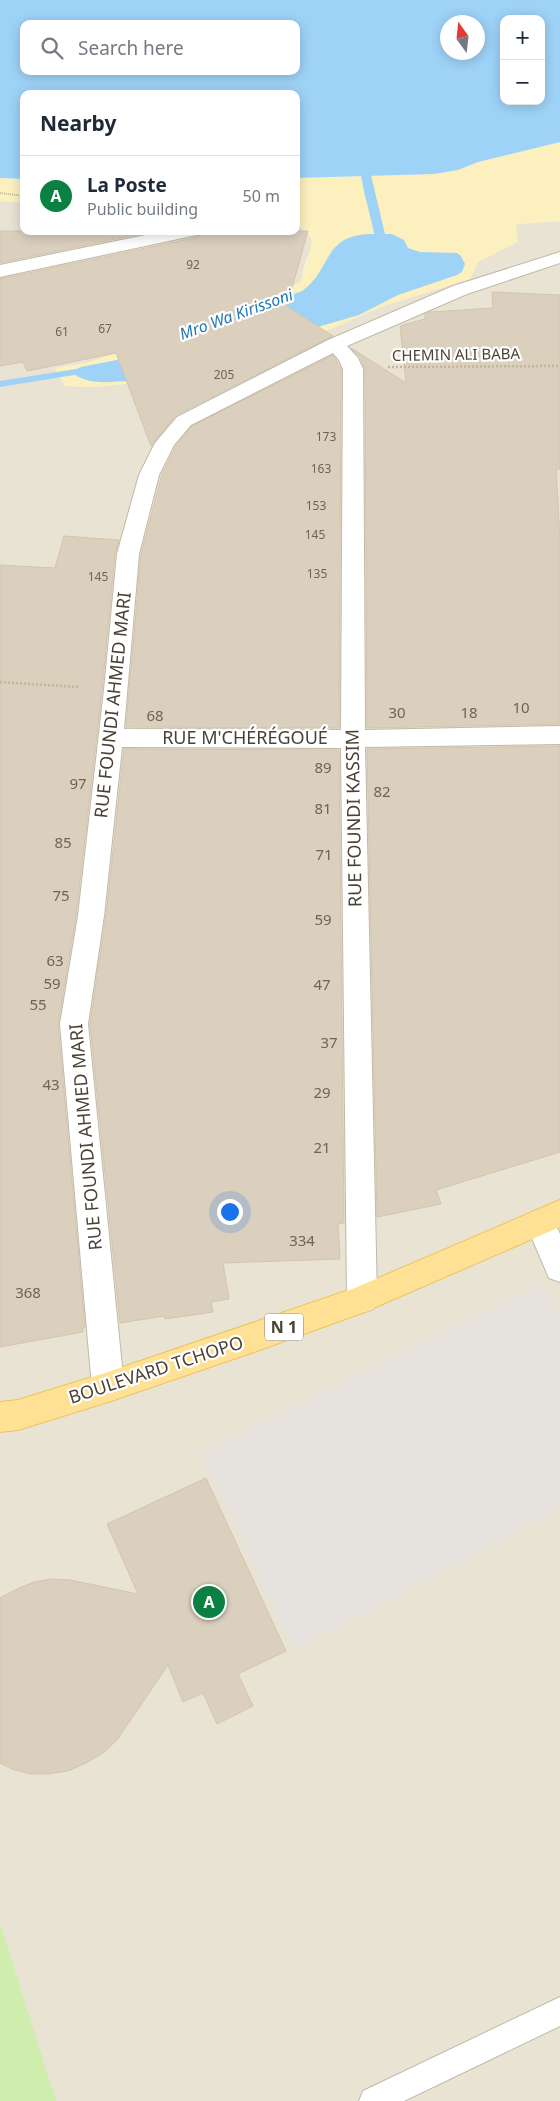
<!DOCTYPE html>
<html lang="en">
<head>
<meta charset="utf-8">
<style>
  :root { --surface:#fff; --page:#f2f2f3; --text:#1f2937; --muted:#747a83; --line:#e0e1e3; --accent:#0b8043 }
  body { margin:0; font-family:"Noto Sans",sans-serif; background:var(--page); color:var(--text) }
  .controls { position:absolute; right:15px; top:15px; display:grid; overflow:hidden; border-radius:10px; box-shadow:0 2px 12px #0003 }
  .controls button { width:45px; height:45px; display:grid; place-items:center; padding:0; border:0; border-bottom:1px solid var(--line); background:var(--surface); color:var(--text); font:25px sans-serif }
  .compass { position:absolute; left:440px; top:15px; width:45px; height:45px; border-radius:50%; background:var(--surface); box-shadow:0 2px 12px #0003; rotate:345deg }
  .you { position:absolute; left:229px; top:1211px; width:18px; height:18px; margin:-12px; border:4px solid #fff; border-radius:50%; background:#1a73e8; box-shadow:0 0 0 8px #1a73e833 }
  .badge { display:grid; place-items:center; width:32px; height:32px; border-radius:50%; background:var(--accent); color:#fff; font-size:16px; font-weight:700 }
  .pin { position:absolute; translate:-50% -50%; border:2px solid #fff; box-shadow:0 1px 5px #0006 }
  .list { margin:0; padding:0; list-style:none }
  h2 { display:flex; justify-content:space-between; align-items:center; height:65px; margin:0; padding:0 20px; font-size:21px }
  h2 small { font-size:16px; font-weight:400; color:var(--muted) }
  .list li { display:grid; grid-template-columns:32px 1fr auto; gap:15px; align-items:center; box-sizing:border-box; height:80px; padding:0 20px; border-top:1px solid var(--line) }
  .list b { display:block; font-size:19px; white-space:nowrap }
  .list p { margin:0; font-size:16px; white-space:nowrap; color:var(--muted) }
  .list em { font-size:16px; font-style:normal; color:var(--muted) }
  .icon { flex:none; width:28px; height:28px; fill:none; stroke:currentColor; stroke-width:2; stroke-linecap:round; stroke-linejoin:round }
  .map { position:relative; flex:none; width:560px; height:2101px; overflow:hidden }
  .search { position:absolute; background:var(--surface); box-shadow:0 2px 12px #0003; left:20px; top:20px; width:280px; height:55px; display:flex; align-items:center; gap:12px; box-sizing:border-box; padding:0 18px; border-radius:10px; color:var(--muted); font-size:19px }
  .panel { position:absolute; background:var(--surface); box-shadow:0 2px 12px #0003; left:20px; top:90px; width:280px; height:145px; border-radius:10px }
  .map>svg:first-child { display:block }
</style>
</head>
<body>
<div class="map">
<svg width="560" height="2101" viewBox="0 0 560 2101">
  <rect width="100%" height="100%" fill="#f5f1e7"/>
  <!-- residential -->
  <path fill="#e9e3d4" d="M0,201l24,2v28h272v-6h3l12,13 2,8 -8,16 -4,20 -64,31 -151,50 -31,5 10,18 30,1 37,-4 338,-104 8,-17 39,-20 -1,-18 44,-3v1880h-560z"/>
  <!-- green -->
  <path fill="#cfedac" d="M0,1923l56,178h-56z"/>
  <!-- sand -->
  <path fill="#fcf0bf" d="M560,142v79l-44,3 2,18 -40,20 -8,17 -89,28 -102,45 -147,31 -37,4 -30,-1 -10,-18 31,-5 151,-50 64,-31c2,-10 13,-38 10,-45 -2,-4 -8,-8 -11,-12h-4v-47l138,-4 24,-4 20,-8z
    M0,178l24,1v24l-24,-2z"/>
  <!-- parking -->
  <path fill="#e6e3df" d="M542,1283l18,39v187l-265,141 -95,-197z"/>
  <!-- water -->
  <path fill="#9ed2f7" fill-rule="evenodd" d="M0,0h560v142l-82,20 -20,8 -24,4 -138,4v-84h-272v85l-24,-1zM504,19h37v82h-37zM448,22h30v30h-30zM24,24h272v47h-272z
    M371,234h21l12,6 4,8 12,4 37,1 4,3 4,8 -3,8 -5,3 -59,20 -39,20 -227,66c-21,0 -38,5 -57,-6v-5l6,-3 41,-8 180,-68c31,-22 20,-56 69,-57z"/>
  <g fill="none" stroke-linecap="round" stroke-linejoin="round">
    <!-- stream -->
    <path fill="#9ed2f7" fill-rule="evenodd" d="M366,172l5,3 14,59 2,20 -5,3 -5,-3c-2,-27 -12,-52 -16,-79z
      M95,366l5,3 -1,2 -99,16v-6z"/>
  </g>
  <!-- building -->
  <path fill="#dbcfbe" stroke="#d3c5ae" d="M0,231h154l-154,32z
    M203,231h105l-21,75 46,30 -157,79 -25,31 -35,-93 -89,18 -4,-9 -23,4v-87l198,-42z
    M492,292l68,3v174h-4l4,70v185l-193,4 -2,-359 -5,-12 -9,-9 55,35 -6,-57 25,-7v-5l5,-2 63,-4z
    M333,355l8,14 -2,359 -213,-1 15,-173 21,-80 14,-28 16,-20z
    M64,536l55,4 -4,14 -13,136 -26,226 -18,108 27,303 -2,1v4l-83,15v-782l55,3z
    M560,746v406l-124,38 5,14 -64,13 -10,-468z
    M124,749l215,1 5,473 -6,1 2,35 -117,4 6,36 -18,3 2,10 -48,7v-3l-45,7 -30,-299 16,-108z
    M206,1478l80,173 -48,23 15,32 -36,18 -14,-31 -20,9 -15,-37 -51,75 -14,13 -17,10 -18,8 -20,3h-18l-18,-5 -12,-6v-165l17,-9 17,-7 18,-3 18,1 68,14 -31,-70z"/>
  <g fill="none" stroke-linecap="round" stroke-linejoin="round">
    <!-- service casing -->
    <g stroke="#c1b9a8" stroke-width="2">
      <path id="service" d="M560,1997v29l-156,75h-45l4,-10z"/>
    </g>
    <!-- minor casing -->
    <g stroke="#c1b9a8" stroke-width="2">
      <path id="minor" d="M165,231h36l-3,4 -6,1 -192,41v-12z
        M560,252v11l-93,31 -120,52 11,12 5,11 2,361 195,-4v18l-195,3 12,552 -4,10 -11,4 -11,-4 -4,-10 -6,-551 -219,-1 -18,169 -16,108 36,363 -5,11 -11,4 -11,-4 -5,-11 -32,-363 18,-108 26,-226 13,-136 22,-79 16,-32 22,-26 151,-77 125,-54zM333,353l6,7 4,9 -2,361 -217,-1 15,-175 20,-79 15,-30 17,-20z
        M540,1209l10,4 10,21v48l-11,-4 -24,-56 5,-9z"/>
    </g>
    <!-- primary casing -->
    <g stroke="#efc35b" stroke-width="2">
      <path id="primary" d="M560,1200v27l-198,86 -108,39 -146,50 -90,28 -18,2v-30l18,-2 90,-28 247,-84z"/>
    </g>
    <!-- path-far1 -->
    <path stroke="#c5b598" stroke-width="2" stroke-dasharray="1 1" stroke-linecap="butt" d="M0,193l24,3"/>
    <!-- path -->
    <path stroke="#c5b598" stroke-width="2.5" stroke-dasharray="2 2" stroke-linecap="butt" d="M388,367l172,-1
      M0,682l78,5"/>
    <!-- service -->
    <use href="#service" fill="#fff" fill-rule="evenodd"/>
    <!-- minor -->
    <use href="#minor" fill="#fff" fill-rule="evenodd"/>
    <!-- primary -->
    <use href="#primary" fill="#ffe196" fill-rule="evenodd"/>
  </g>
  <g text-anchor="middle" stroke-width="4.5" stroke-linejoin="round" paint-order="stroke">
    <!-- far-number labels -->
    <g font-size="12" fill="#6e6457">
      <text x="193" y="269">92</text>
      <text x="105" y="333">67</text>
      <text x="62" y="336">61</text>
      <text x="224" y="379">205</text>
      <text x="326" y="441">173</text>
      <text x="321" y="473">163</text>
      <text x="316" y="510">153</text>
      <text x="315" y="539">145</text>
      <text x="317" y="578">135</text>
      <text x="98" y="581">145</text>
    </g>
    <!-- far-street labels -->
    <g font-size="15" fill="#494135" stroke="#fff">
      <text transform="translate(456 355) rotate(-1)" y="5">CHEMIN ALI BABA</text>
    </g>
    <!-- number labels -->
    <g font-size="15" fill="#6e6457">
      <text x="521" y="713">10</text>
      <text x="397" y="718">30</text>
      <text x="469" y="718">18</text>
      <text x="155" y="721">68</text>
      <text x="323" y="773">89</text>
      <text x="78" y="789">97</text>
      <text x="382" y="797">82</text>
      <text x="323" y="814">81</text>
      <text x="63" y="848">85</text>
      <text x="324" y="860">71</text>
      <text x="61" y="901">75</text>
      <text x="323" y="925">59</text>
      <text x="55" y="966">63</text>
      <text x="52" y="989">59</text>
      <text x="322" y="990">47</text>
      <text x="38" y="1010">55</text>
      <text x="329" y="1048">37</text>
      <text x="51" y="1090">43</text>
      <text x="322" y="1098">29</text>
      <text x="322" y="1153">21</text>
      <text x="302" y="1246">334</text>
      <text x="28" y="1298">368</text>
    </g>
    <!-- far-water labels -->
    <g font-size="16" font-style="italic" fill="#2278b6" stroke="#fff">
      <text transform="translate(236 314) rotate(-20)" y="6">Mro Wa Kirissoni</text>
    </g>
    <!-- shield labels -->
    <rect fill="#fff" stroke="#807a72" stroke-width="1" x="265" y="1313.5" width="38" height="27" rx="4"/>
    <g font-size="16" font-weight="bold" fill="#494135">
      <text x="284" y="1333">N 1</text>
    </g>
    <!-- street labels -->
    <g font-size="18" fill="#494135" stroke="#fff">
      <text transform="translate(113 705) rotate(-84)" y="6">RUE FOUNDI AHMED MARI</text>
      <text x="245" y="744">RUE M'CHÉRÉGOUÉ</text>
      <text transform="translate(354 818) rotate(-91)" y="6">RUE FOUNDI KASSIM</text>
      <text transform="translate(86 1137) rotate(-95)" y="6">RUE FOUNDI AHMED MARI</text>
      <text transform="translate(156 1370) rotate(-18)" y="6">BOULEVARD TCHOPO</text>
    </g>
  </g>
</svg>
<div class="controls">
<button>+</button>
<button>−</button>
</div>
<svg class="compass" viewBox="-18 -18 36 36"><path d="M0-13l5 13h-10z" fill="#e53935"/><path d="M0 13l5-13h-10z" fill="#747a83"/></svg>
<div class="you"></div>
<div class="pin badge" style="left:209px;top:1602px">A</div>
<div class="search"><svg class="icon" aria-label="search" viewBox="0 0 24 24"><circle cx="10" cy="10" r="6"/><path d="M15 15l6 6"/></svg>Search here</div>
<section class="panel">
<h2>Nearby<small></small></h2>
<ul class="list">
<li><span class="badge">A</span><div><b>La Poste</b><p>Public building</p></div><em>50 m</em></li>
</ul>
</section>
</div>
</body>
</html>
